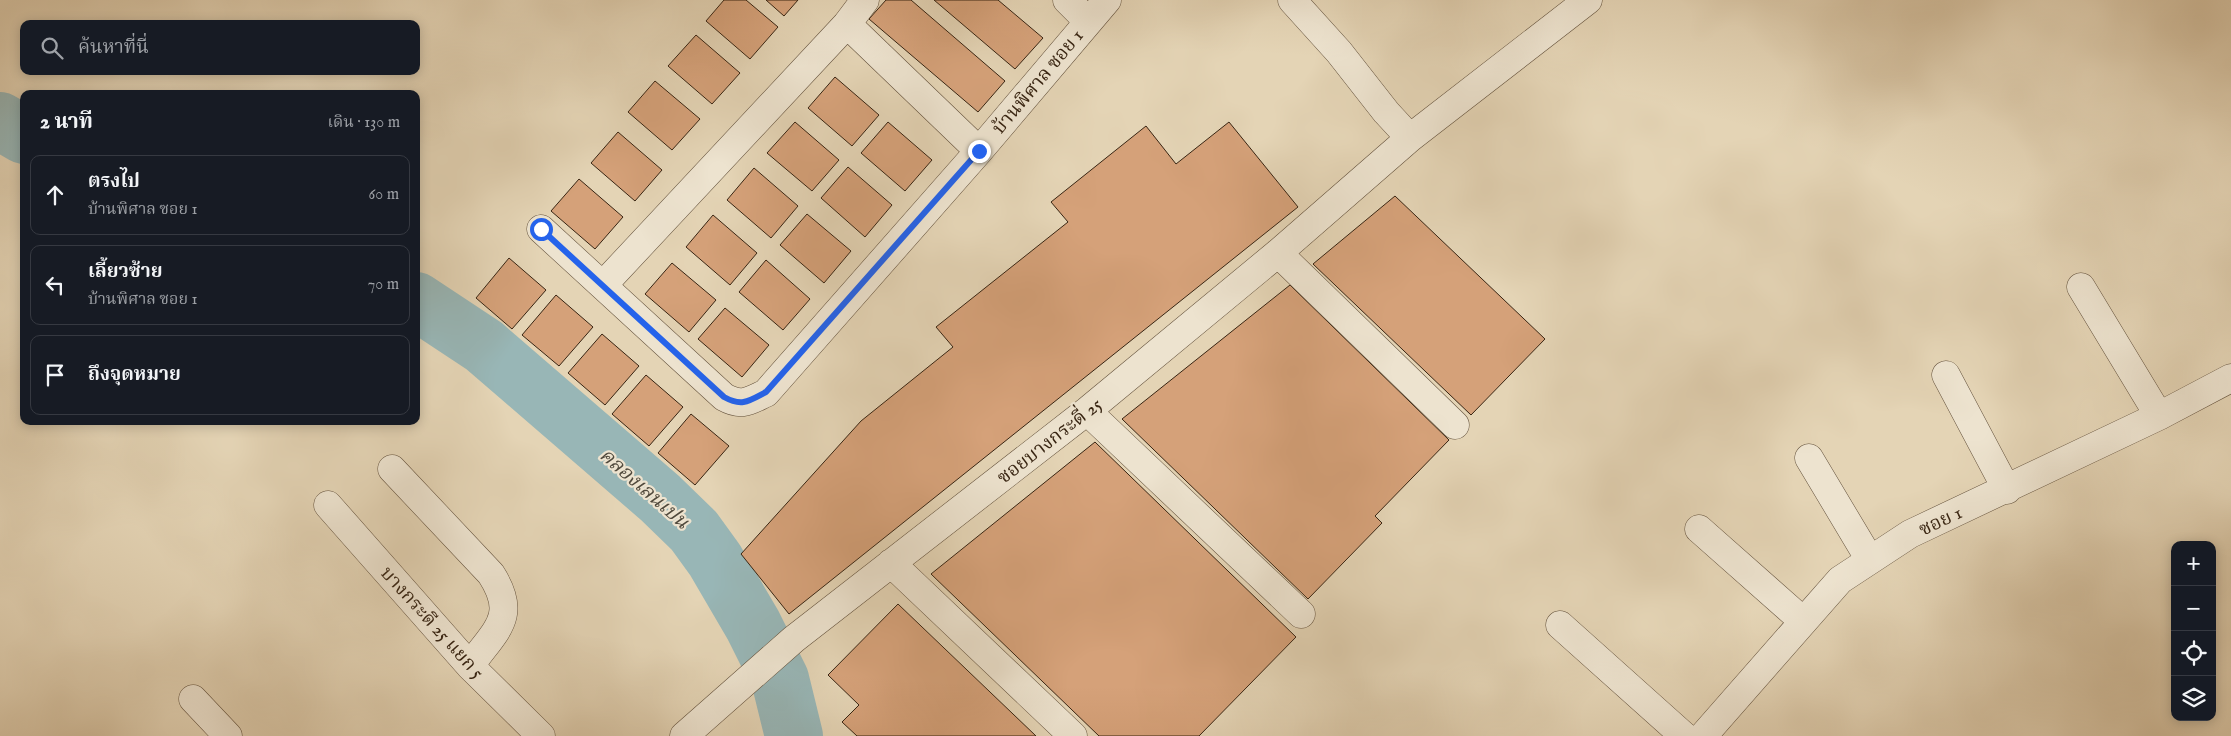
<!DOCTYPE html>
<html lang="th">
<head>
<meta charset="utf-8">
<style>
  :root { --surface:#171b24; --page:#20242c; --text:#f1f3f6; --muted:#9ea1a6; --line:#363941 }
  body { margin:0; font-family:"IM FELL English","Noto Serif Thai",serif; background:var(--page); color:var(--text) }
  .controls { position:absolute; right:15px; bottom:15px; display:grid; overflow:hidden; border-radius:10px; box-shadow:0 2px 12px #0003 }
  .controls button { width:45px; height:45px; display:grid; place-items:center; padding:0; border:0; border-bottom:1px solid var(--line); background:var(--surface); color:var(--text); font:25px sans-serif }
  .stop { position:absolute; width:15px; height:15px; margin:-11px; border:4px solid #2563eb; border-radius:50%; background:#fff }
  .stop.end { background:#2563eb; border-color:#fff; box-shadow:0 1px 5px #0008 }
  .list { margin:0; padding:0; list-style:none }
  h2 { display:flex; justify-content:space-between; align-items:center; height:65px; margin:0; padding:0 20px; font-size:21px }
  h2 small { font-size:16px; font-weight:400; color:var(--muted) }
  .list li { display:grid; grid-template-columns:32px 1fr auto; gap:15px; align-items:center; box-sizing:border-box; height:80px; margin:0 10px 10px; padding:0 10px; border:1px solid var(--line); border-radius:10px }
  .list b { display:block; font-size:19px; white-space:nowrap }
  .list p { margin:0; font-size:16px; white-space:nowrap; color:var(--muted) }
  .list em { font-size:16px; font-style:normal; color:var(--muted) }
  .icon { flex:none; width:28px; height:28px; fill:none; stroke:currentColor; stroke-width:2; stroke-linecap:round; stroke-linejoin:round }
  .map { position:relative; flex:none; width:2231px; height:736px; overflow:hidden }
  .search { position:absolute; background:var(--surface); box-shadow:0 2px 12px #0003; left:20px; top:20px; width:400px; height:55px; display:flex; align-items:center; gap:12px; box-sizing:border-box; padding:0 18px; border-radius:10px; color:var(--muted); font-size:19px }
  .panel { position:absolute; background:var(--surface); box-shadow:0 2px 12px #0003; left:20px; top:90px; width:400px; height:335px; border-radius:10px }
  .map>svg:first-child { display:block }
</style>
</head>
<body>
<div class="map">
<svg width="2231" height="736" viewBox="0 0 2231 736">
  <rect width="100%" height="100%" fill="#e4d4b5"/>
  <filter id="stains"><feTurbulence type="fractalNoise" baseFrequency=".004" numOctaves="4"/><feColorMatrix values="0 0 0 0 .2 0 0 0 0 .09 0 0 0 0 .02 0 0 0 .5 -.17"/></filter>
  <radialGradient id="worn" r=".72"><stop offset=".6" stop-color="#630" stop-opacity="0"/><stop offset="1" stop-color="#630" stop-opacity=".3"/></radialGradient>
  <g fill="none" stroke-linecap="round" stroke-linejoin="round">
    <!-- river -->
    <path stroke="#98b6b6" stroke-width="58" d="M0,121l24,14
      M416,301l68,45 176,152 34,33 21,29 38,65 27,54 14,57"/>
  </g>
  <!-- building -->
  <path fill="#d5a179" stroke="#382513" d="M724,0h22l32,27 -28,32 -44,-38z
    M766,0h32l-14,16z
    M886,0h25l94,81 -27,31 -109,-93z
    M934,0h64l45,38 -28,31z
    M696,35l44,38 -28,31 -44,-38z
    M835,77l44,38 -27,31 -44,-38z
    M655,81l45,38 -28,31 -44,-38z
    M795,122l44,38 -27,31 -45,-38z
    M888,122l44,38 -27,31 -44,-38z
    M1229,122l69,85 -509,407 -48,-60 120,-133 92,-74 -17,-20 132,-105 -17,-20 95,-76 30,38z
    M618,132l44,38 -27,31 -44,-38z
    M848,167l44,38 -27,32 -44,-39z
    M754,168l44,38 -27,32 -44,-38z
    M579,179l44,38 -28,32 -44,-38z
    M1395,196l150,143 -74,76 -158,-151z
    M807,214l44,37 -27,32 -44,-38z
    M713,215l44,38 -27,32 -44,-38z
    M509,258l37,32 -34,39 -36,-31z
    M766,260l44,39 -27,31 -44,-38z
    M672,263l44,37 -27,32 -44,-38z
    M1290,285l159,155 -74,76 7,7 -74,76 -186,-180z
    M556,295l37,32 -34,39 -37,-31z
    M725,308l44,37 -27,32 -44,-38z
    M602,334l37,32 -34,39 -37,-32z
    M646,375l37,32 -34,39 -37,-32z
    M691,414l38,32 -34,39 -37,-32z
    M1095,442l201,195 -97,99h-100l-168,-162z
    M898,604l138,132h-179l-15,-14 17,-17 -31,-30z"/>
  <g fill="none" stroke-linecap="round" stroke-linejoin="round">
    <!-- minor casing -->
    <g stroke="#63513c" stroke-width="29">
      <path id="minor" d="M1067,0l21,21
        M1292,0l47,52 47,60 24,26
        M847,24l132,127
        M541,229l183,168c18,10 25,4 42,-4l213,-242 128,-151
        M1278,253l177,172
        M603,285l244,-261 18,-24
        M2081,287l78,129
        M1946,375l61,115
        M1087,411l214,203
        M1809,458l61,102
        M392,469l99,105c28,43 4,56 -21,92
        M328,505l142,161 71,70
        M1699,529l104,92
        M891,563l182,173
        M1560,625l124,111
        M193,699l35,37
        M684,736l110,-97 293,-228 191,-158 132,-115 178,-138
        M1703,736l137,-156 70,-46 249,-118 72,-38"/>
    </g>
    <!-- minor -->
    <use href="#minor" stroke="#ede3cf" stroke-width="28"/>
  </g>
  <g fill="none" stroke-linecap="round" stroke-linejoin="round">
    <!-- route -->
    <path stroke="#2563eb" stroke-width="6" d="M541,229l183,168c18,10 25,4 42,-5l213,-241"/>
  </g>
  <g text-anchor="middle" stroke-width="4.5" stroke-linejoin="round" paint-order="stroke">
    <!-- street labels -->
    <g font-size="19" fill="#382513" stroke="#ede3cf">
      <text transform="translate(1037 81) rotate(-50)" y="7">บ้านพิศาล ซอย 1</text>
      <text transform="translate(1049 440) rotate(-38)" y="7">ซอยบางกระดี่ 25</text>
      <text transform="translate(1940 520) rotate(-25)" y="7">ซอย 1</text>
      <text transform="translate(433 622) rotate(48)" y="7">บางกระดี 25 แยก 5</text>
    </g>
    <!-- water labels -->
    <g font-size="20" font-style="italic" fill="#50493c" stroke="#ede3cf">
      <text transform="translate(645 488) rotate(41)" y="7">คลองเลนเปน</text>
    </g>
  </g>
  <rect width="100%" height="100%" filter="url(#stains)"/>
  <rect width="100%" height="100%" fill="url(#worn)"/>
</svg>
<div class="controls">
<button>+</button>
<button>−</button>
<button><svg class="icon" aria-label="locate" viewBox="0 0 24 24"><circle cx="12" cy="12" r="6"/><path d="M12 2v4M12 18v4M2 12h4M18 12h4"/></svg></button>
<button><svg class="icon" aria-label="layers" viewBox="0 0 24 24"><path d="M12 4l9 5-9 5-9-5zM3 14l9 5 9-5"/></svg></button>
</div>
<div class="stop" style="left:541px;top:229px"></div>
<div class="stop end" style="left:979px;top:151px"></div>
<div class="search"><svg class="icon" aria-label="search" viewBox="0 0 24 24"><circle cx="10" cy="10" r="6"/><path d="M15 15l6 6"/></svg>ค้นหาที่นี่</div>
<section class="panel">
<h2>2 นาที<small>เดิน · 130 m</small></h2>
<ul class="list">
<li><svg class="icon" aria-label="ahead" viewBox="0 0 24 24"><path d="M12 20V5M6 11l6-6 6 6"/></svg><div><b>ตรงไป</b><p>บ้านพิศาล ซอย 1</p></div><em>60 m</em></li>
<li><svg class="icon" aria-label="left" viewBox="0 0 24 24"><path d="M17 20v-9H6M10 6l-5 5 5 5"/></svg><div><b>เลี้ยวซ้าย</b><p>บ้านพิศาล ซอย 1</p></div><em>70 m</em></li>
<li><svg class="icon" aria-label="arrive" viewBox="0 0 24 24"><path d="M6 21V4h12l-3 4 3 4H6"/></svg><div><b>ถึงจุดหมาย</b></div></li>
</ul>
</section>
</div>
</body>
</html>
